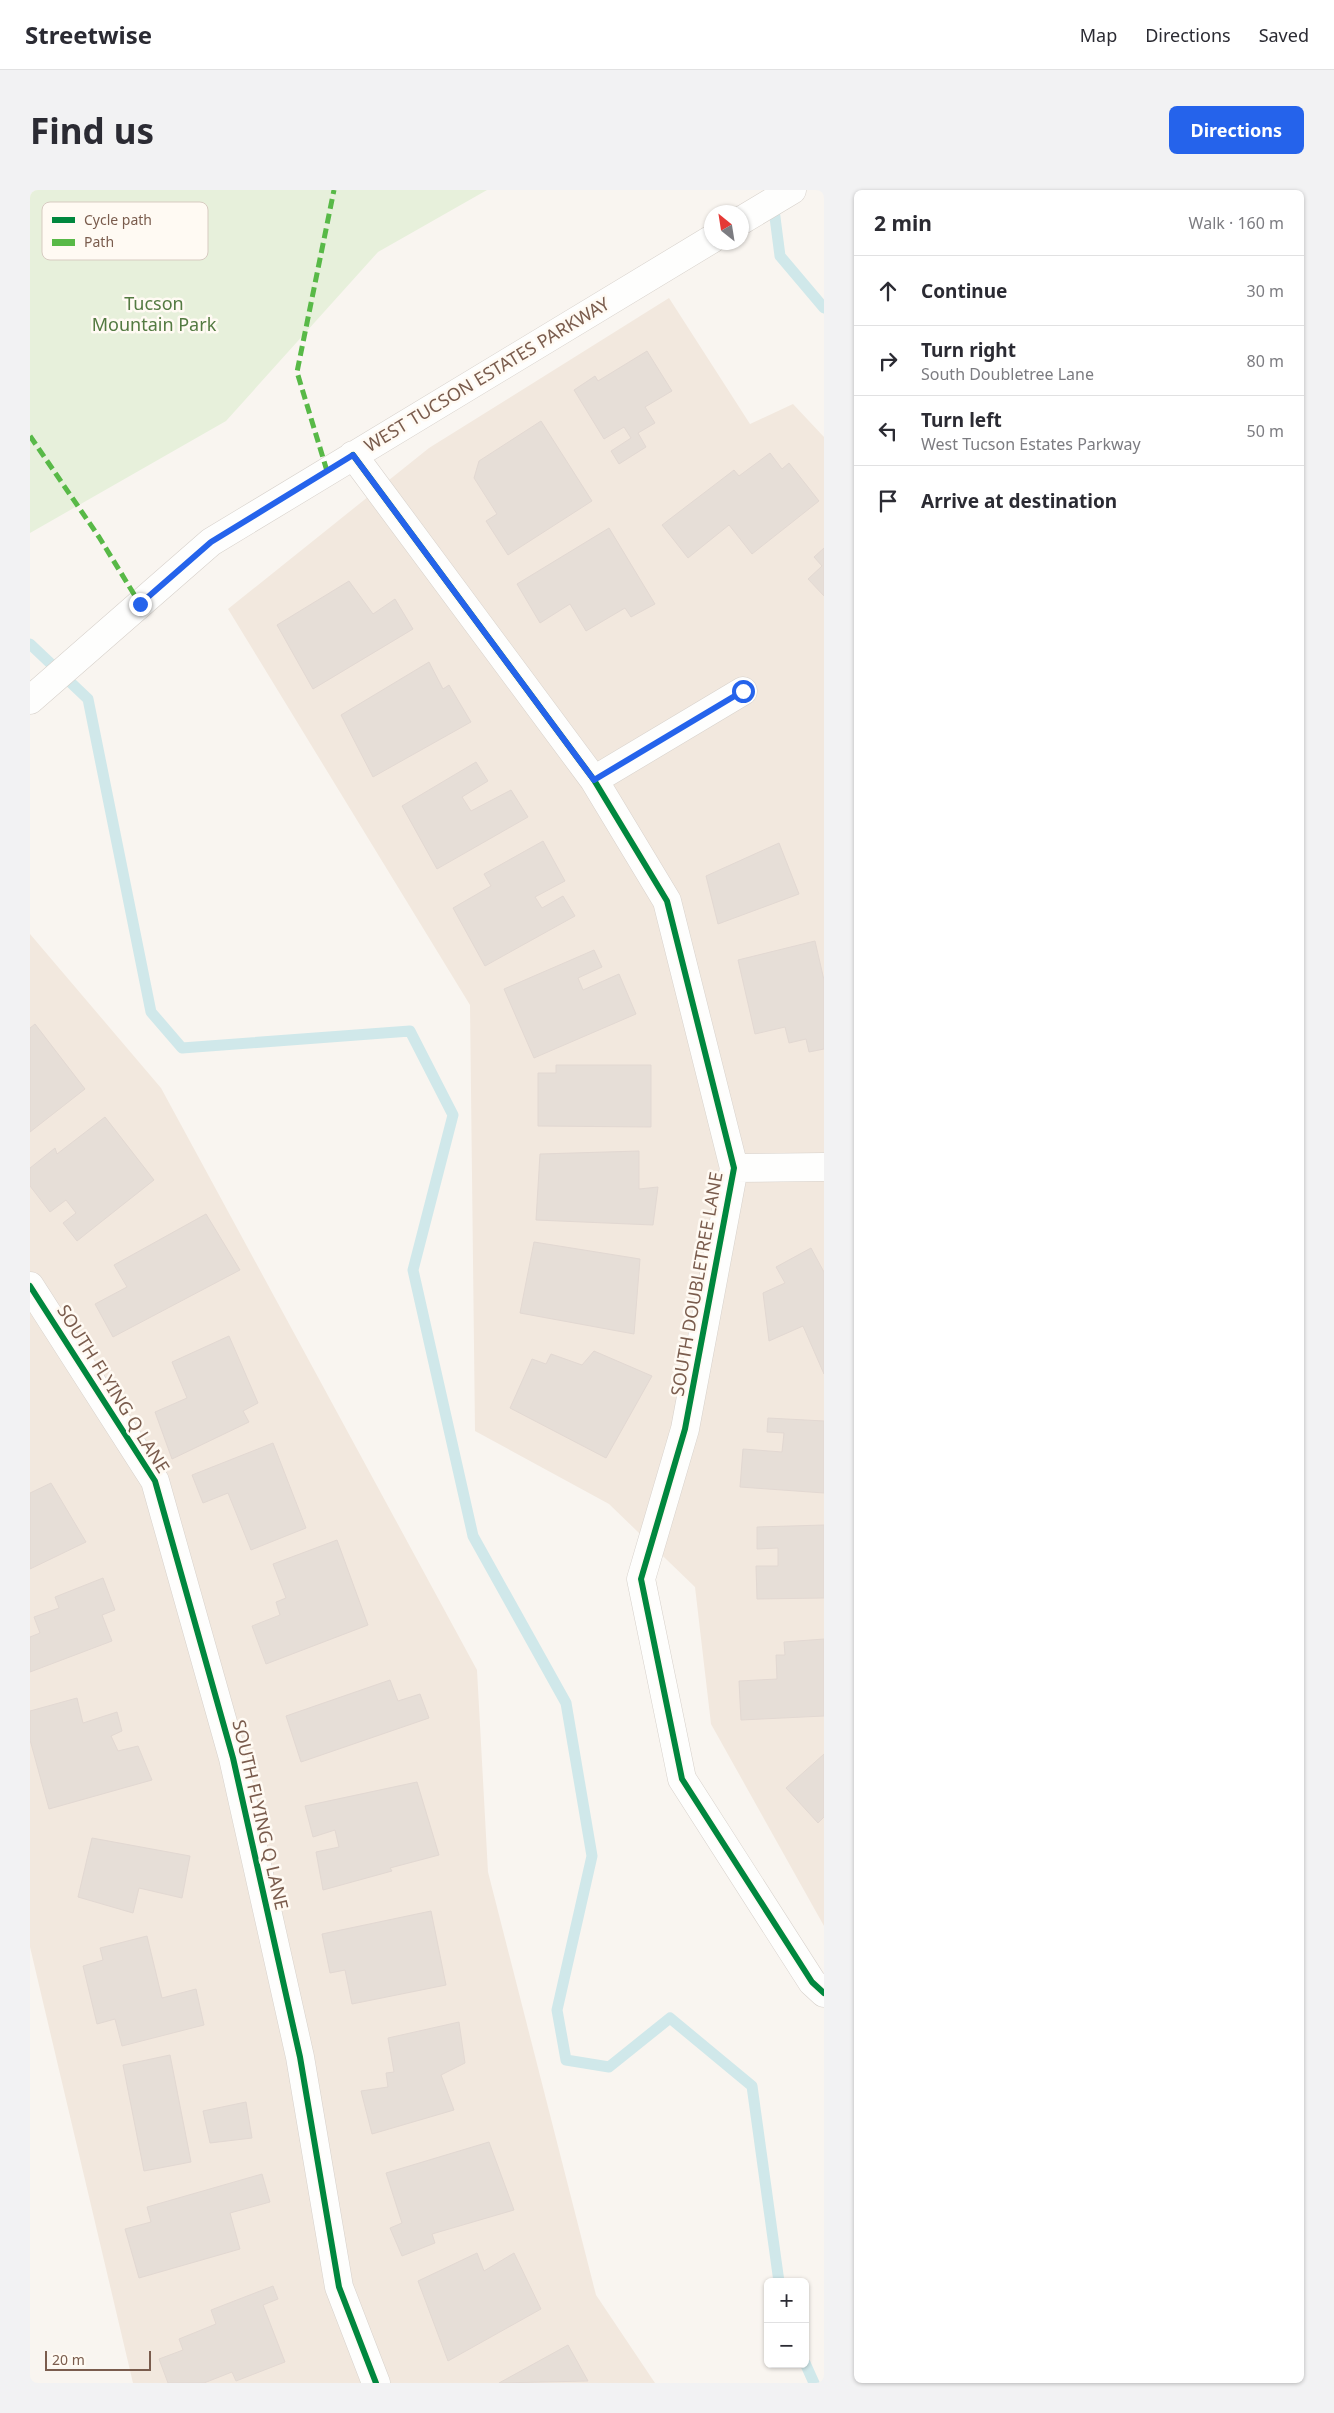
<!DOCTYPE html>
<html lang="en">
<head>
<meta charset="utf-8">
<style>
  :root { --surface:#fff; --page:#f2f2f3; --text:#2b2b33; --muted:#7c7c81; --line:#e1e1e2; --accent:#2563eb }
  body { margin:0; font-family:"Noto Sans",sans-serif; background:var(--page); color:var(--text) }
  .controls { position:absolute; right:15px; bottom:15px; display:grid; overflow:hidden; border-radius:8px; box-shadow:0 1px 4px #0004 }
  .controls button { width:45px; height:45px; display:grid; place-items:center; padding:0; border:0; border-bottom:1px solid var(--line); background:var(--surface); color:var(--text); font:25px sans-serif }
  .compass { position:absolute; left:674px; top:15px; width:45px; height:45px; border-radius:50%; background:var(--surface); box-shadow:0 1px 4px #0004; rotate:330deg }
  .scale { position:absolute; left:15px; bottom:12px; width:106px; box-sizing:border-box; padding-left:5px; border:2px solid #7a5c4d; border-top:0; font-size:14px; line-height:18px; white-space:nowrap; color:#7a5c4d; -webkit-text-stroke:4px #fffaf3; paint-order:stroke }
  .stop { position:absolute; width:15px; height:15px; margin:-11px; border:4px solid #2563eb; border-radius:50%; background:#fff }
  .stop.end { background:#2563eb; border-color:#fff; box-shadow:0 1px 5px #0008 }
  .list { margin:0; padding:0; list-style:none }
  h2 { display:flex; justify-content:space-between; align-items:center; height:65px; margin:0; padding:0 20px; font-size:21px }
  h2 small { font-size:16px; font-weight:400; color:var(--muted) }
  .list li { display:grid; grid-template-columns:32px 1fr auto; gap:15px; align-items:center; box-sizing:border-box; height:70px; padding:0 20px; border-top:1px solid var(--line) }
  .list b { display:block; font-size:19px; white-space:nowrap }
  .list p { margin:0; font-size:16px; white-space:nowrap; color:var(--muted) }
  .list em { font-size:16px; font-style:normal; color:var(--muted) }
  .icon { flex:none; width:28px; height:28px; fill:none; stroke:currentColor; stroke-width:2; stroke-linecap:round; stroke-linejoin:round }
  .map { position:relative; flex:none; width:794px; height:2193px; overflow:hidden; border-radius:8px }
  header { display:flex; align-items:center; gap:30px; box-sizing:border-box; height:70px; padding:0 25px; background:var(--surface); border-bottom:1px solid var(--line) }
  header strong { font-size:24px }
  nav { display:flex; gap:28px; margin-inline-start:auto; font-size:18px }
  .intro { display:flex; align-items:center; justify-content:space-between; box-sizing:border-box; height:120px; padding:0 30px }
  h1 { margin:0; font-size:35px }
  .button { padding:12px 22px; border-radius:8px; background:var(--accent); color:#fff; font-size:18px; font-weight:700 }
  main { display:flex; gap:30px; padding:0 30px }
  aside { flex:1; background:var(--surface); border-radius:8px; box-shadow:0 1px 4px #0004 }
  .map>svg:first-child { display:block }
</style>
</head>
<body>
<header>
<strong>Streetwise</strong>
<nav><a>Map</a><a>Directions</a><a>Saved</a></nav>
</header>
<div class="intro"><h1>Find us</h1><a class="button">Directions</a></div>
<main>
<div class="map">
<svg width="794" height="2193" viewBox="0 0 794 2193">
  <rect width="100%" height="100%" fill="#f9f5f0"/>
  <!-- residential -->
  <path fill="#f2e8de" d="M639,108l81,126 43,-20 31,33v1489l-113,-202 -16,-137 -86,-83 -134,-73 -5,-426 -242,-396 201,-161z
    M0,744l131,154 316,582 11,202 108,423 59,88h-522l-103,-436z"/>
  <!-- green -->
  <path fill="#e7f0db" d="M0,0h457l-109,62 -152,169 -196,112z"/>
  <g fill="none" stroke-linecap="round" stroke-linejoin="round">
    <!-- stream -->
    <path stroke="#d0e8ea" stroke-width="11" d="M743,12l7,54 44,52
      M0,454l58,55 63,313 31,36 228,-17 43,84 -40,155 60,266 93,167 26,153 -35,154 9,50 43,7 61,-49 82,68 27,196
      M775,2173l9,20"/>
  </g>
  <!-- building -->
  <path fill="#e6ded7" stroke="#e2d8d2" d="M617,161l25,40 -27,16 10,16 -17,10 8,14 -27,17 -8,-13 20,-13 -7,-11 -20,12 -30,-49 21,-14 3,5z
    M511,231l51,80 -84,54 -22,-34 11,-7 -23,-36 5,-17z
    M740,263l12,16 7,-6 30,38 -67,53 -23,-29 -41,33 -26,-33 72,-55 5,6z
    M579,338l46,76 -24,13 -6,-9 -39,23 -16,-27 -30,19 -23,-39z
    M794,358v48l-16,-17 14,-13 -8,-9z
    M319,391l24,33 22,-15 18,30 -100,60 -36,-64z
    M399,472l14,27 6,-4 22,37 -98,55 -32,-62z
    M446,572l12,19 -26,16 9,14 40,-21 17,27 -91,52 -35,-63z
    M513,651l22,40 -30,16 7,11 21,-12 12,20 -90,50 -32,-58 38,-22 -7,-12z
    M749,653l20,51 -81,30 -12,-48z
    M785,751l9,39v69l-15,3 -3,-13 -17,4 -4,-16 -30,7 -17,-74z
    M564,760l8,17 -24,11 5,12 36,-16 17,40 -102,44 -30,-69z
    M5,834l50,65 -55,43v-104z
    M526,875h95v62l-113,-1v-53h18z
    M75,927l49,63 -77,61 -14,-18 13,-10 -10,-13 -16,12 -20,-26v-18l25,-20 2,6z
    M609,961v38l19,-2 -5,38 -117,-5 4,-66z
    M176,1024l34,56 -127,67 -18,-33 32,-17 -13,-22z
    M504,1052l106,17 -6,75 -114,-21z
    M781,1058l13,24v102l-21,-48 -34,15 -6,-48 22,-10 -9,-16z
    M199,1146l29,67 -15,8 6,11 -77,37 -17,-47 32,-14 -15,-36z
    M564,1161l58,25 -46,82 -96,-50 22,-49 14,5 5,-10 31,11z
    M738,1228l56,3v72l-84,-6 3,-38 39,3 2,-19 -17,-1z
    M243,1253l33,85 -55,22 -23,-57 -25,10 -11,-28z
    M21,1293l35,59 -56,27v-76z
    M794,1335v73l-67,1 -1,-33h22v-18l-21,1v-22z
    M307,1350l31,85 -102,39 -14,-38 28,-11 -4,-13 10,-4 -13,-34z
    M73,1388l12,32 -13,5 10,26 -82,31v-35l10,-4 -6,-16 25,-9 -4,-11z
    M794,1449v77l-83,4 -2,-39 38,-2 -1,-24h9l-1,-13z
    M360,1490l8,21 22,-7 9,24 -128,44 -15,-46z
    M47,1508l6,25 34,-11 5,19 -11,5 7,15 20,-5 14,34 -103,29 -19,-69v-29z
    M794,1564v63l-6,6 -32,-35z
    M387,1592l22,73 -49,13 2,3 -69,19 -7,-38 23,-5 -4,-17 -22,7 -8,-31z
    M62,1648l98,18 -8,42 -43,-10 -6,25 -55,-16z
    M401,1721l15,74 -94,19 -7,-34 -15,3 -8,-39z
    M117,1746l15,62 34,-9 8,36 -82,21 -7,-27 -18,5 -14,-58 20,-6 -3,-12z
    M429,1832l6,41 -24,12 13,35 -82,24 -11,-43 27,-4 -2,-14 8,-1 -6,-34z
    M140,1865l21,107 -47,9 -21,-106z
    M216,1912l6,36 -42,5 -7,-32z
    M459,1952l25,68 -82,24 3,9 -33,13 -12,-28 12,-5 -16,-50z
    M232,1984l8,28 -40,11 10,36 -101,29 -14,-49 26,-7 -4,-15z
    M447,2063l7,18 30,-18 27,56 -93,52 -30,-80z
    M243,2096l5,13 -15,6 22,57 -49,19 -4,-9 -28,11h-36l-9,-24 24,-9 -4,-11 37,-15 -5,-14z
    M538,2155l20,36 -89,2z"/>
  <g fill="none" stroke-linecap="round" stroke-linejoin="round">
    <!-- minor casing -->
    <g stroke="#d7d1cb" stroke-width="29">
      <path id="minor" d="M712,30l50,-30
        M323,265l241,325 73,121 67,267 -49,261 -44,150 41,200 130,203 12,11
        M0,510l181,-158 501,-303
        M564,590l149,-89
        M704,978l90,-1
        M0,1096l125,195 78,277 67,299 39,230 37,96"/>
    </g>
    <!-- minor -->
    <use href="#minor" stroke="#fefefd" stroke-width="28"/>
    <!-- quiet -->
    <path stroke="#58b947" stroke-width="5" stroke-dasharray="10 5" stroke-linecap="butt" d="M0,246l69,101 41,67
      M297,281l-30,-99 37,-182"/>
    <!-- cycleway casing -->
    <g stroke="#fffaf3" stroke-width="9">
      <path id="cycleway" d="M323,265l241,325 73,121 67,267 -49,261 -44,150 41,200 130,203 12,11
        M0,1096l125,195 78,277 67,299 39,230 37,96"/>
    </g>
    <!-- cycleway -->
    <use href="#cycleway" stroke="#00873e" stroke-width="6"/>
  </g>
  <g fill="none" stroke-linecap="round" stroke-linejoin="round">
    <!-- route -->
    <path stroke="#2563eb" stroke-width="6" d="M110,414l71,-62 142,-87 241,325 149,-89"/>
  </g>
  <g text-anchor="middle" stroke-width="5" stroke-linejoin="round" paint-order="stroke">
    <!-- park labels -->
    <g font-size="18" fill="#537a41" stroke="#fffaf3">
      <text x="124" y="120">Tucson<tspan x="124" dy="21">Mountain Park</tspan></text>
    </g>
    <!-- street labels -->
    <g font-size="18" fill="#7a5c4d" stroke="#fffaf3">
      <text transform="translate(457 185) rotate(-31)" y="6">WEST TUCSON ESTATES PARKWAY</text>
      <text transform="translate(667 1094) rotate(-80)" y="6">SOUTH DOUBLETREE LANE</text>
      <text transform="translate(83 1199) rotate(58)" y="6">SOUTH FLYING Q LANE</text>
      <text transform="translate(230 1625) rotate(77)" y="6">SOUTH FLYING Q LANE</text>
    </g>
  </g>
  <!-- legend -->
  <rect x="12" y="12" width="166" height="58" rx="8" fill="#fffaf3" stroke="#d7cbc1" stroke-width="1"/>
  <rect x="22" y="27" width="23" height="6" fill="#00873e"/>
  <rect x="22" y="49" width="23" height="7" fill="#58b947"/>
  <g font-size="14" fill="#7a5c4d">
    <text x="54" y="35">Cycle path</text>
    <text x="54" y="57">Path</text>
  </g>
</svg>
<div class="controls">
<button>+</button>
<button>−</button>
</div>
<svg class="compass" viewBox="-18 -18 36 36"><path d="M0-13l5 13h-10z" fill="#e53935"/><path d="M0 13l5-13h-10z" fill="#7c7c81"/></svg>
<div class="scale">20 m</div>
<div class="stop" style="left:713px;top:501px"></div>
<div class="stop end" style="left:110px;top:414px"></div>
</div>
<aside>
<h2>2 min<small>Walk · 160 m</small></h2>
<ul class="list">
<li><svg class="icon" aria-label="ahead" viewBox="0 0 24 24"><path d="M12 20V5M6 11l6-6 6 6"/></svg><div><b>Continue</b></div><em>30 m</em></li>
<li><svg class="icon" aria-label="right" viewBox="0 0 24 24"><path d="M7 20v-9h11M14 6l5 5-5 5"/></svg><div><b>Turn right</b><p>South Doubletree Lane</p></div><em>80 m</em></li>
<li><svg class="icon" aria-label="left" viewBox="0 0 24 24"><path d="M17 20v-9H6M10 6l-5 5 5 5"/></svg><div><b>Turn left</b><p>West Tucson Estates Parkway</p></div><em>50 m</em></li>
<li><svg class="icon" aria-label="arrive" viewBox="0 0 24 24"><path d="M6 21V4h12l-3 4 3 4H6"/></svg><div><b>Arrive at destination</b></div></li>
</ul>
</aside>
</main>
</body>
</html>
